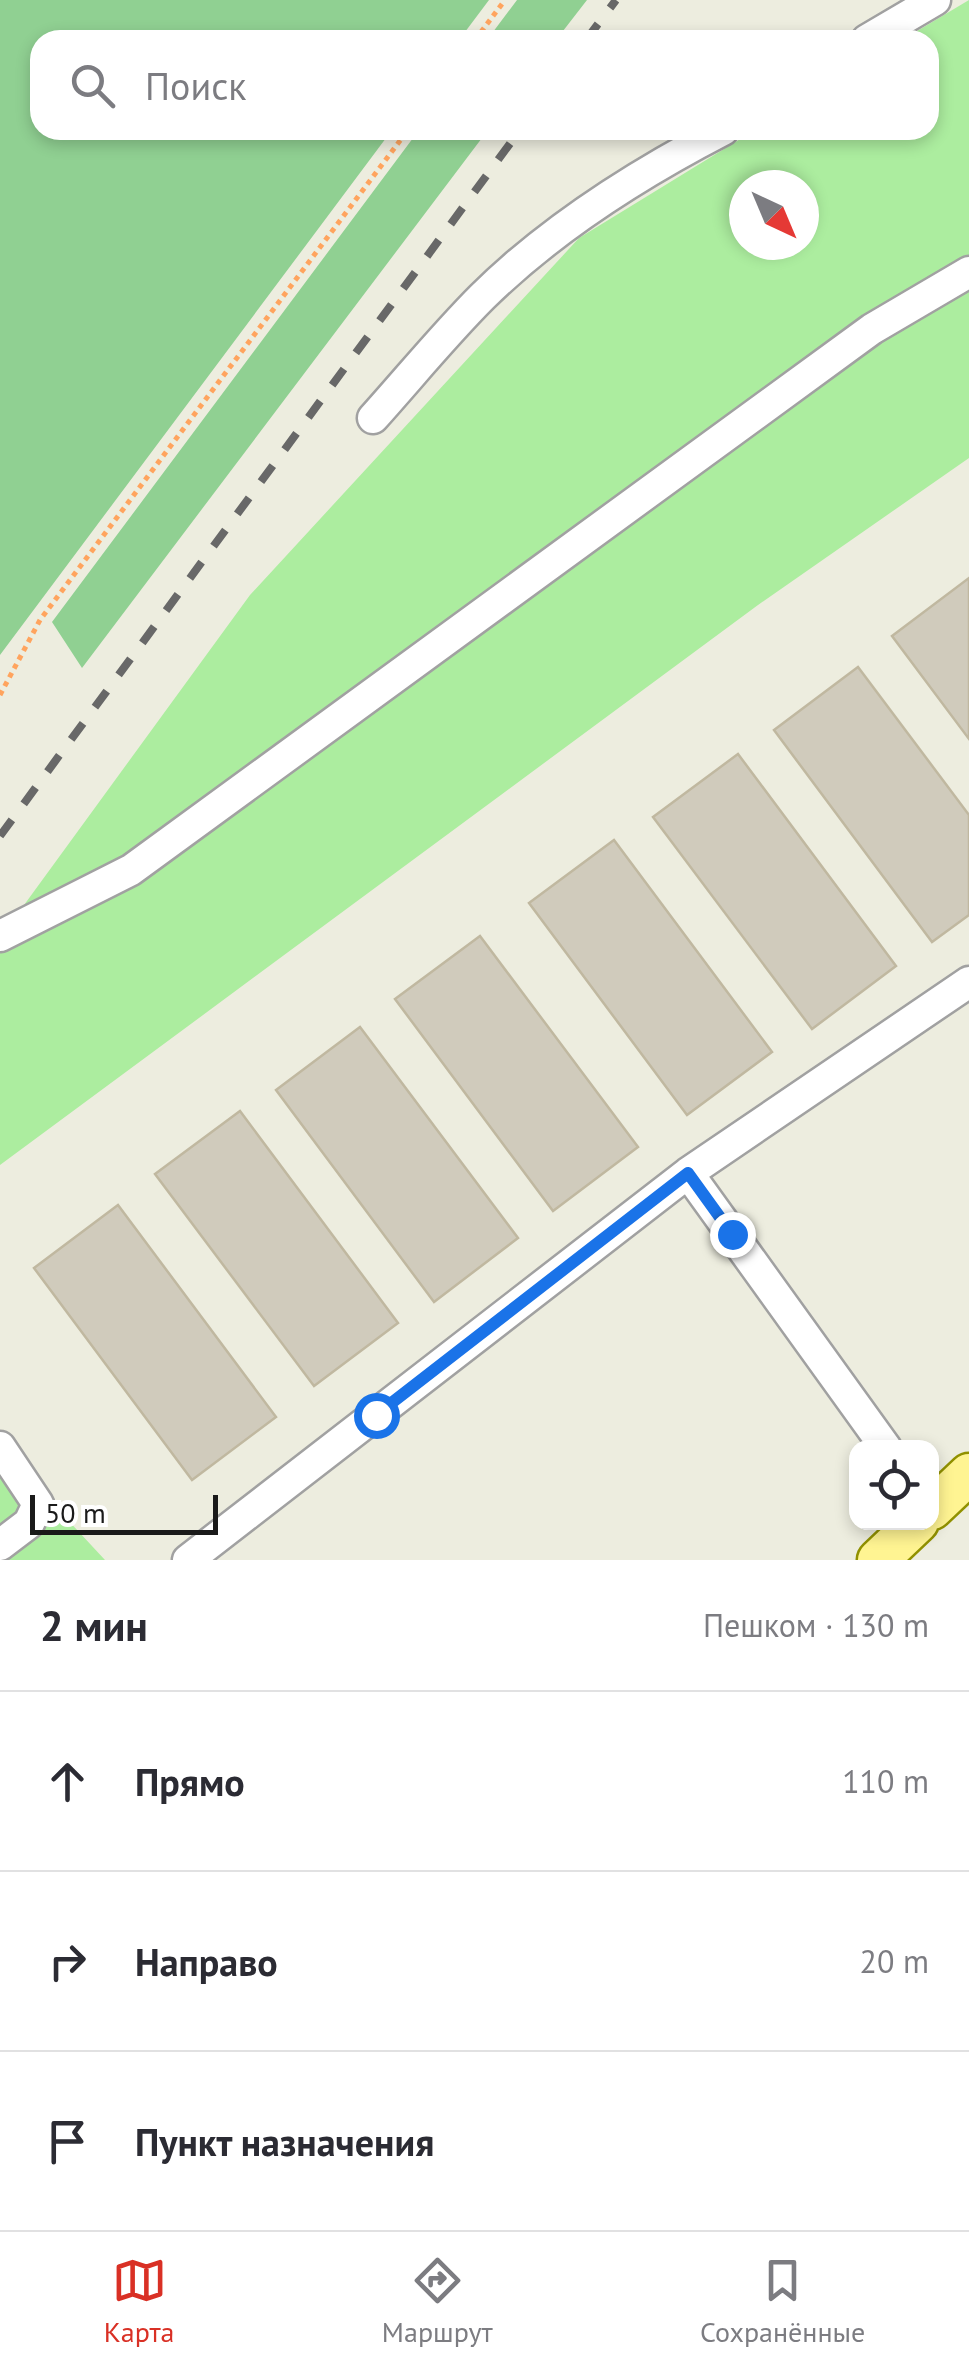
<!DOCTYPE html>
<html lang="ru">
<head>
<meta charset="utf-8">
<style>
  :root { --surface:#fff; --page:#f7f7f7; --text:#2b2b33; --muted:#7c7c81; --line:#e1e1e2; --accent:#d93025 }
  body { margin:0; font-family:"PT Sans",sans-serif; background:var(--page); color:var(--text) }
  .controls { position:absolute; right:30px; bottom:30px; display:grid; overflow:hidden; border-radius:20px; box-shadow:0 5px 15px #0003 }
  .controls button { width:90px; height:90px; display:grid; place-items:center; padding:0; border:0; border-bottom:2px solid var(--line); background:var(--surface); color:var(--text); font:50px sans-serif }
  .compass { position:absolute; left:729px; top:170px; width:90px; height:90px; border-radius:50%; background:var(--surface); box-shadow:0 5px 15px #0003; rotate:136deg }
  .scale { position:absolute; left:30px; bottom:25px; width:188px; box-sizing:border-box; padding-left:10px; border:5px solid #1a1a1a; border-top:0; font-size:28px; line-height:35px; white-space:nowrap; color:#1a1a1a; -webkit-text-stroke:8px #fff; paint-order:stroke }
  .stop { position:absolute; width:30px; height:30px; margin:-22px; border:8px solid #1a73e8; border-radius:50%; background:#fff }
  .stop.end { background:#1a73e8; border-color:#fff; box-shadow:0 2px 10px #0008 }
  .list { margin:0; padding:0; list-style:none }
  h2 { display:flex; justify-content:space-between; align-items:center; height:130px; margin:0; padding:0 40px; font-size:42px }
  h2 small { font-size:32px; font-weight:400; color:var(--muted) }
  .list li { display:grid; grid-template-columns:65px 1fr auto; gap:30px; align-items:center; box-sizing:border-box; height:180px; padding:0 40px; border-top:2px solid var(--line) }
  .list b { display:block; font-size:38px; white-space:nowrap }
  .list em { font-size:32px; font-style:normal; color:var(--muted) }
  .icon { flex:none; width:55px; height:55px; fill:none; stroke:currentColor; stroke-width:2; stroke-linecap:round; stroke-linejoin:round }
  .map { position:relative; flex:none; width:969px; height:1560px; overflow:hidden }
  .search { position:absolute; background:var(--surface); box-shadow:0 5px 15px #0003; left:30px; right:30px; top:30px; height:110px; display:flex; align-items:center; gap:25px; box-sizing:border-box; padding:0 35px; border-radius:30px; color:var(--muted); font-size:38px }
  .sheet { height:670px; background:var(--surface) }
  nav { display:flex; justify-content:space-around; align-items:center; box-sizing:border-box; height:140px; border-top:2px solid var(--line); background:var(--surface); font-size:28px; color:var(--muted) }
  nav a { display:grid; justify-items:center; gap:5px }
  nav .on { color:var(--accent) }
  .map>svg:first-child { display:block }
</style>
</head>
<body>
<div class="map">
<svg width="969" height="1560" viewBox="0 0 969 1560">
  <rect width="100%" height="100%" fill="#ededdf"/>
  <!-- grass -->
  <path fill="#aced9f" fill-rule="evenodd" d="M969,0v458l-211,147 -758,560v-227l250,-343 329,-357 176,-108h174v-90h-27zM744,185h60v60h-60z
    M0,1447l105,113h-105z"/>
  <!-- forest -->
  <path fill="#90d092" d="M0,0h489l-30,40h-419v90h352l-392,525z
    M517,0h70l-31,40h-69z
    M419,130h69l-406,538 -30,-46z"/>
  <!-- building -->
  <path fill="#d0cbbc" stroke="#c0b8a0" stroke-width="2.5" d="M969,578v161l-77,-103z
    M858,667l111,148v100l-37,27 -158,-212z
    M738,754l158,212 -84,63 -159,-212z
    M614,840l158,212 -85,63 -158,-212z
    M480,936l158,211 -85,64 -158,-212z
    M360,1027l158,211 -84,64 -158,-212z
    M240,1111l158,212 -84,63 -159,-212z
    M118,1205l158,212 -84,63 -158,-212z"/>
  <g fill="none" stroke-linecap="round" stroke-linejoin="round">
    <!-- minor casing -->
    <g stroke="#a1a1a1" stroke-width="35">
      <path id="minor" d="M867,40l68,-40
        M373,418c36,-40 71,-83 109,-121 70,-69 154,-122 241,-167
        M0,936l131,-66 741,-541 97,-57
        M688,1173l198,275
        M0,1447l38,57 -9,19 -29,22
        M188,1560l500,-387 281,-191"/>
    </g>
    <!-- major casing -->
    <g stroke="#919100" stroke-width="45">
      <path id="major" d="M932,1509l37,-35
        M878,1560l40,-38"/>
    </g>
    <!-- path -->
    <path stroke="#ffa45e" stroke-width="5" stroke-dasharray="5 5" stroke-linecap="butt" d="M475,40l30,-40
      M0,695l40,-75 368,-490"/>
    <!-- minor -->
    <use href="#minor" stroke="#fff" stroke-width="30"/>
    <!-- major -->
    <use href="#major" stroke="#fff492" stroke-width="40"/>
    <!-- rail -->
    <path stroke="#686868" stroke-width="8" stroke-dasharray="20 20" stroke-linecap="butt" d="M586,40l30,-40
      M0,836l520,-706"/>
  </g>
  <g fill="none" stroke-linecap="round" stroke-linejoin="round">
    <!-- route -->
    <path stroke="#1a73e8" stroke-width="12" d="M376,1415l312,-242 44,61"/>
  </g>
</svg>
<div class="controls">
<button><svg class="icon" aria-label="locate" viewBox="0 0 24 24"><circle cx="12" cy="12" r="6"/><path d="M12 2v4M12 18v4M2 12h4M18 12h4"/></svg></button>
</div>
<svg class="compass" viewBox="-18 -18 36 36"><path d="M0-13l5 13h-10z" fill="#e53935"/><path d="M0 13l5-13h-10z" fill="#7c7c81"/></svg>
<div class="scale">50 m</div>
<div class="stop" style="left:376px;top:1415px"></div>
<div class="stop end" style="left:732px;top:1234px"></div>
<div class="search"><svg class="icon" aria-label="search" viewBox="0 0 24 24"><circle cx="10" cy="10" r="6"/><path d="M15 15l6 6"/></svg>Поиск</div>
</div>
<section class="sheet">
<h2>2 мин<small>Пешком · 130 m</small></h2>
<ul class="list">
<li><svg class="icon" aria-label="ahead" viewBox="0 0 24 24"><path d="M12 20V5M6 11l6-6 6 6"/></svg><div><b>Прямо</b></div><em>110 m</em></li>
<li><svg class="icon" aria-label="right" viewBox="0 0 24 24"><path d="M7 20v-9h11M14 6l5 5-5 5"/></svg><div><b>Направо</b></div><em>20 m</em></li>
<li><svg class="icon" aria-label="arrive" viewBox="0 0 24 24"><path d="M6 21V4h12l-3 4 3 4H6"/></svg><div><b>Пункт назначения</b></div></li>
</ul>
</section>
<nav>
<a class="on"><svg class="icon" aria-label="map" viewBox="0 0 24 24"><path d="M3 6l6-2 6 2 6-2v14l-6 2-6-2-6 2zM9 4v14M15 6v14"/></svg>Карта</a>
<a><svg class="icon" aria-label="directions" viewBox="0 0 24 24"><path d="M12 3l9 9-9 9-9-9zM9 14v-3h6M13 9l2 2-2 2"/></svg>Маршрут</a>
<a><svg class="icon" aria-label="saved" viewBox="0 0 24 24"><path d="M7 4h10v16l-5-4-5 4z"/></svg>Сохранённые</a>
</nav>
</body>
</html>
